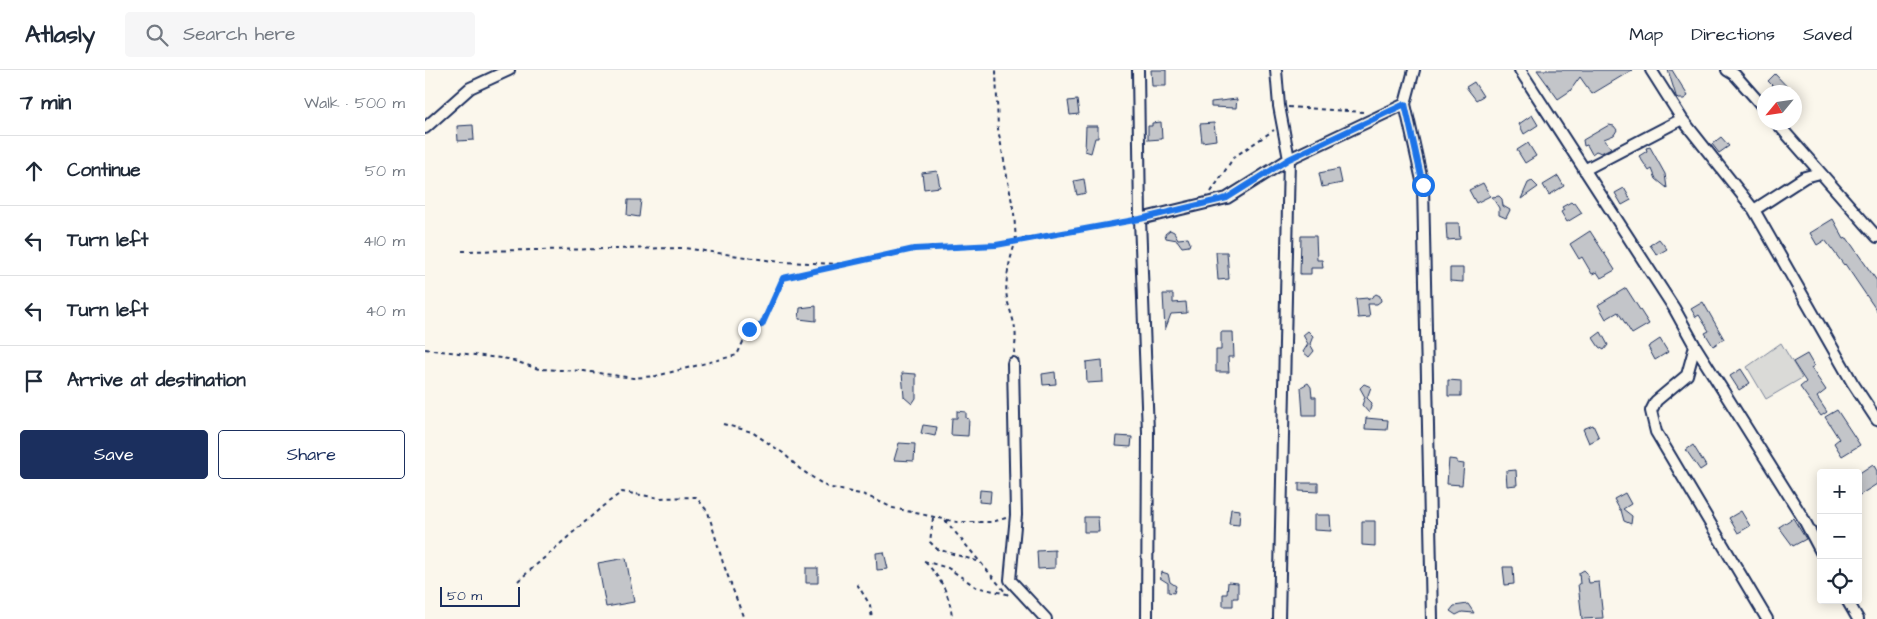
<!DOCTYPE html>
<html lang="en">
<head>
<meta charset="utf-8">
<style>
  :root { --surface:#fff; --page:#f6f6f7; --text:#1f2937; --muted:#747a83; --line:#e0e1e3; --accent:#1b2f5e }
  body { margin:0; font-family:"Architects Daughter",sans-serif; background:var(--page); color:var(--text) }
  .controls { position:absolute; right:15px; bottom:15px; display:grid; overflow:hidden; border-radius:5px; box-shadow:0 2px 12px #0003 }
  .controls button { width:45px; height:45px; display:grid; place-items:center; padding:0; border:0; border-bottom:1px solid var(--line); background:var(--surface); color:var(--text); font:25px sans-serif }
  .compass { position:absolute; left:1332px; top:15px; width:45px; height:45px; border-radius:50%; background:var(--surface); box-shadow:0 2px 12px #0003; rotate:241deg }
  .scale { position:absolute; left:15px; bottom:12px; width:80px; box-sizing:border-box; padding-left:5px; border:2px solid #1b2f5e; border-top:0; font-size:14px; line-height:18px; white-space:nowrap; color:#1b2f5e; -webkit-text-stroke:4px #fbf7ec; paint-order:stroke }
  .stop { position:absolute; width:15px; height:15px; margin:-11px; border:4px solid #1a73e8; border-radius:50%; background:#fff }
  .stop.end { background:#1a73e8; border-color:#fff; box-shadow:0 1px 5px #0008 }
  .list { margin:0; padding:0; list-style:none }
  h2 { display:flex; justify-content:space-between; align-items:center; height:65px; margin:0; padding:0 20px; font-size:21px }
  h2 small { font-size:16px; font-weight:400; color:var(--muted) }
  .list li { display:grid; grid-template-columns:32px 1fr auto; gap:15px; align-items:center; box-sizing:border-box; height:70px; padding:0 20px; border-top:1px solid var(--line) }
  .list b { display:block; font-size:19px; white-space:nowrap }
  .list em { font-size:16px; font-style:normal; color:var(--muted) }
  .actions { display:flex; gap:10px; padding:15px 20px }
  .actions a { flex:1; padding:11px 0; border:1px solid var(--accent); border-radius:5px; text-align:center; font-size:18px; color:var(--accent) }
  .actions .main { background:var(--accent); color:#fff }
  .icon { flex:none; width:28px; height:28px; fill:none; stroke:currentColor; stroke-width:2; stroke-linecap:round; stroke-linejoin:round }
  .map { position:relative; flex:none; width:1452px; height:549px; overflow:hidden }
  header { display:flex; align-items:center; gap:30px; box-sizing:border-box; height:70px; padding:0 25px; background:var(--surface); border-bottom:1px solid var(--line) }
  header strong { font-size:24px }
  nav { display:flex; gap:28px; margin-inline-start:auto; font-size:18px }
  .search { width:350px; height:45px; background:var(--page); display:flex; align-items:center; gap:12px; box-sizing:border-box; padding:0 18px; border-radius:5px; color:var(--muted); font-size:19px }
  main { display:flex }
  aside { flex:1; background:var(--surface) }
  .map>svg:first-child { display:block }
</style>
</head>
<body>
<header>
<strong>Atlasly</strong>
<div class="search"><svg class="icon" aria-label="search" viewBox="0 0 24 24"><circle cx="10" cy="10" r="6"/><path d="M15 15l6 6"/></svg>Search here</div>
<nav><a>Map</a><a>Directions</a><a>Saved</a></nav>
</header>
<main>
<aside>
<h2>7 min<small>Walk · 500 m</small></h2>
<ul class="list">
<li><svg class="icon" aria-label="ahead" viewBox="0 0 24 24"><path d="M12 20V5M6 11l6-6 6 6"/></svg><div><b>Continue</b></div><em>50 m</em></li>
<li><svg class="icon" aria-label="left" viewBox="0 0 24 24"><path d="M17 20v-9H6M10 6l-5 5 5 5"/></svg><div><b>Turn left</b></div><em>410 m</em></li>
<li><svg class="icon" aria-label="left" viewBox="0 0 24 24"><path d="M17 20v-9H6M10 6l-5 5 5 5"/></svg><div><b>Turn left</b></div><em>40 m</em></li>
<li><svg class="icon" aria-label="arrive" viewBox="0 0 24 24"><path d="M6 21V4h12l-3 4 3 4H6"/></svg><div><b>Arrive at destination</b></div></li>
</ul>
<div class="actions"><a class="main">Save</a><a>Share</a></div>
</aside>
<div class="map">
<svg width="1452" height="549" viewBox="0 0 1452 549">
  <rect width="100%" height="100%" fill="#fbf7ec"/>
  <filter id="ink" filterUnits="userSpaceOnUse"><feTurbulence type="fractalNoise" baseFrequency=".02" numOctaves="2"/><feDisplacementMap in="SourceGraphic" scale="10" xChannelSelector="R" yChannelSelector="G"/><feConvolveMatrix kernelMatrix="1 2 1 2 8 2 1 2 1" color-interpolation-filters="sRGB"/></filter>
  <g filter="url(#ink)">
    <!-- green -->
    <path fill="#dadad7" stroke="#7a849a" d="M1356,273l21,35 -36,21 -19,-32z"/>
    <!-- building -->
    <path fill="#c3c5c9" stroke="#1b2f5e" d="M726,0h15v16h-14z
      M1112,0h95l-40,24 -12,-17 -10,14 -12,8z
      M1243,0h4l16,26 -4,3h-5l-3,-3z
      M1350,4l17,18h-13l-11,-11z
      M1049,12l9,14 -7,4 -10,-13z
      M812,29l-1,9 -25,-1v-5z
      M652,30l2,14 -9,1 -2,-14z
      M1107,45l6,10 -14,9 -5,-10z
      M736,52l1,17 -14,1v-14h4v-3z
      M789,53l2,17 -14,2 -2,-18z
      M48,55l1,15 -16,1 -1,-15z
      M1184,55l5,1 3,4 -3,5 -10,4 7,9 -10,5 -5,-2 -4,3 -5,-9 -3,1 -1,-6z
      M661,56h12v12h-3l-4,15 -6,-2z
      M1296,67l8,9 -10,7 -7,-9z
      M1103,73l8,13 -11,7 -8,-13z
      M1225,77l15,27 2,14 -11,-9 -4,-10 -3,2 -10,-15 8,-5 -1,-3z
      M914,99l3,14 -20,4 -3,-14z
      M512,101l3,16 -16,2 -2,-16z
      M1133,106l6,10 -15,9 -6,-10z
      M659,109l2,14 -9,2 -3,-14z
      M1107,111l6,6 -17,12 7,-16z
      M1058,113l7,13 -14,7 -7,-13z
      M1199,118l7,12 -9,5 -7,-12z
      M1074,126l3,3 1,7 7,4 -4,8 -7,-3v-7l-7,-11z
      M203,130h13l-2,17 -12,-2z
      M1146,132l2,2 2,-1 7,10 -15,9 -6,-10 3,-2 -2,-3z
      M1408,149l11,20 3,-1 30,43v30l-32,-47 -1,1 -19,-25 -8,5 -7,-12z
      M1021,153h13l1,16 -13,1z
      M745,160l4,2 4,7 10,-1 2,5 -1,3 -7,1 -5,-7 -11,-2 -1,-4z
      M1165,161l25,39 -14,8 -4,-6 -5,2 -10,-17 -3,2 -9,-15z
      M876,166h15l1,24h5l1,8h-12v6h-11z
      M1234,169l8,10 -10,6 -7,-10z
      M791,182h11l2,27 -11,1z
      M1025,198h13v14l-13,-1z
      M1201,218l23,36 -17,10 -14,-22 -12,7 -8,-14z
      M738,224h10v9l13,-1 1,11 -16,1 -6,16z
      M951,224l4,2 1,5 -4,3h-9l2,13 -12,1 -2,-19 12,-1v2z
      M1278,232l21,37 -11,7 -8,-13 4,-2 -10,-16 -3,2 -5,-8z
      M391,236v15l-17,-2 1,-11z
      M883,261l5,5 -3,8 4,7 -5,6 -6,-5 5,-8 -5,-9z
      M796,262h12l1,25h-6l1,15h-13v-22h5z
      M1176,262l7,13 -4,5 -5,-3 -6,-9z
      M1235,269l8,13 -13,8 -7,-13z
      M1382,284l7,12 -3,2 15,22 -9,7 10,15 -6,4 -21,-29 6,-5 -13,-20z
      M677,290l1,22 -16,1 -1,-21z
      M1316,299l9,14 -11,7 -9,-14z
      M630,302l1,12 -13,1 -1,-11z
      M477,303l14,1v24l-4,6 -8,-7z
      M1023,310l13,1v15h-13z
      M883,313l3,4 1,10h4v18h-13l-2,-28z
      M939,314l7,3 -4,11 5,5 -3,10 -7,-8 3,-8 -5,-9z
      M1412,340l23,35 -18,11 -8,-13 5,-4 -14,-22z
      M532,341l9,1v6l3,1 -1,17 -17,-1 1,-17h5z
      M941,348l22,2 -1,10 -22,-1z
      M498,355l14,2 -2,9 -14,-3z
      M1168,355l6,13 -10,5 -6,-14z
      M692,366l15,1 -1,10 -15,-1z
      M474,373l16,1 -1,17 -20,-1z
      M1268,375l13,21 -6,4 -14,-20z
      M1024,389l8,1v3l7,1 -2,21 -15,-1z
      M1448,394l4,7v13l-19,12v-22z
      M1091,400l1,15 -10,1 -1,-15z
      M874,413h19v9l-19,-1z
      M555,420l11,1 -1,12 -11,-1z
      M1200,423l6,11 -8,5 9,7 -1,8 -7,-3 -3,-11h-1l-6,-11z
      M806,439l9,1 -1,15 -10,-1z
      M1316,441l9,15 -12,7 -9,-15z
      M889,445h16l1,16 -17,-1z
      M659,447h14l1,15h-15z
      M1368,448l13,21 -13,7 -14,-19z
      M937,451h13v25l-13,-1z
      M630,480v18l-17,1 -1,-18z
      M459,482l4,17 -11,1 -1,-17z
      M201,488l8,44 -28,5 -8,-44z
      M1078,497h10l1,17 -9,1z
      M381,498h12v15h-12z
      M1159,500l3,3 2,10 10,-1 4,36 -21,1 -4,-35h2l-1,-11z
      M737,502l6,2 2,8 6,4 -2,7 -6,-1v-9l-8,-5z
      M803,512l10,1v15h-5v8h-10v-12h4z
      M1043,534l6,9 -12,-1 -6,3 -6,-4 4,-5z"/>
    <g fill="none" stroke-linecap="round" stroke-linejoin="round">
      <!-- minor casing -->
      <g stroke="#1b2f5e" stroke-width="14">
        <path id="minor" d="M713,0l2,149 8,213 -1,187
          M1095,0l154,238 21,38 -8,29 -31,26 -5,10 5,21 111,187
          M1226,0l31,49 72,91 98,172 25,38
          M1302,0l8,5 30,34
          M980,34l18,81 9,434
          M1351,52l101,115
          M0,58l45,-40 39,-18
          M1159,100l98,-51
          M1329,140l51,-33 15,-4
          M715,149l87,-21 62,-39 -10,-53 -3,-36
          M1270,276l108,172 18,34
          M588,293l3,152 -6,65 36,39
          M1422,530l11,19
          M854,549l10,-460 116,-55 9,-34"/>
      </g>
      <!-- path -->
      <path stroke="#1b2f5e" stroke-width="2" stroke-dasharray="4 4" stroke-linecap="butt" d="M863,37l75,5
        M786,122l23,-35 40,-27
        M37,181l222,-3 96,14 63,2
        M0,279l83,10 31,10 45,2 49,7 23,-2 81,-21 12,-26 13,-4 21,-47 131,-29 82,-4 20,-4 -2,-28 -16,-84 -2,-59
        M589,283c4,-24 0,-29 -6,-50 -5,-17 2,-46 8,-62l114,-20
        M298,354l29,8 31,21 17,16 27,18 38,8 28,13 64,14h35l14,-4
        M508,448l-3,24 7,7 43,13
        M520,450l61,73
        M499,491l24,7 28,19 31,7 3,3
        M500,492c16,16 26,35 27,57
        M93,511l85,-75 19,-14 38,6 36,-1 12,15 15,51 21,56
        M432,514l13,21 2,14"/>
      <!-- minor -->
      <use href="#minor" stroke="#fbf7ec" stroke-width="10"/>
    </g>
  </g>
  <g fill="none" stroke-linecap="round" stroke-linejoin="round" filter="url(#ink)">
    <!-- route -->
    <path stroke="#1a73e8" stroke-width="6" d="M324,259l13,-4 21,-47 131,-29 82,-4 144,-26 87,-21 62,-39 116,-55 18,81"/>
  </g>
</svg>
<div class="controls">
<button>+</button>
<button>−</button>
<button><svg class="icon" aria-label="locate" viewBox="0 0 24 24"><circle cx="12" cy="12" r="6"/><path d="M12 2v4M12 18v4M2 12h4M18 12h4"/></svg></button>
</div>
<svg class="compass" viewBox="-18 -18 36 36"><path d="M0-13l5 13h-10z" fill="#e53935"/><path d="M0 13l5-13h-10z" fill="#747a83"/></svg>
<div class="scale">50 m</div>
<div class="stop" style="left:998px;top:115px"></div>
<div class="stop end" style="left:324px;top:259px"></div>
</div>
</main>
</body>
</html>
